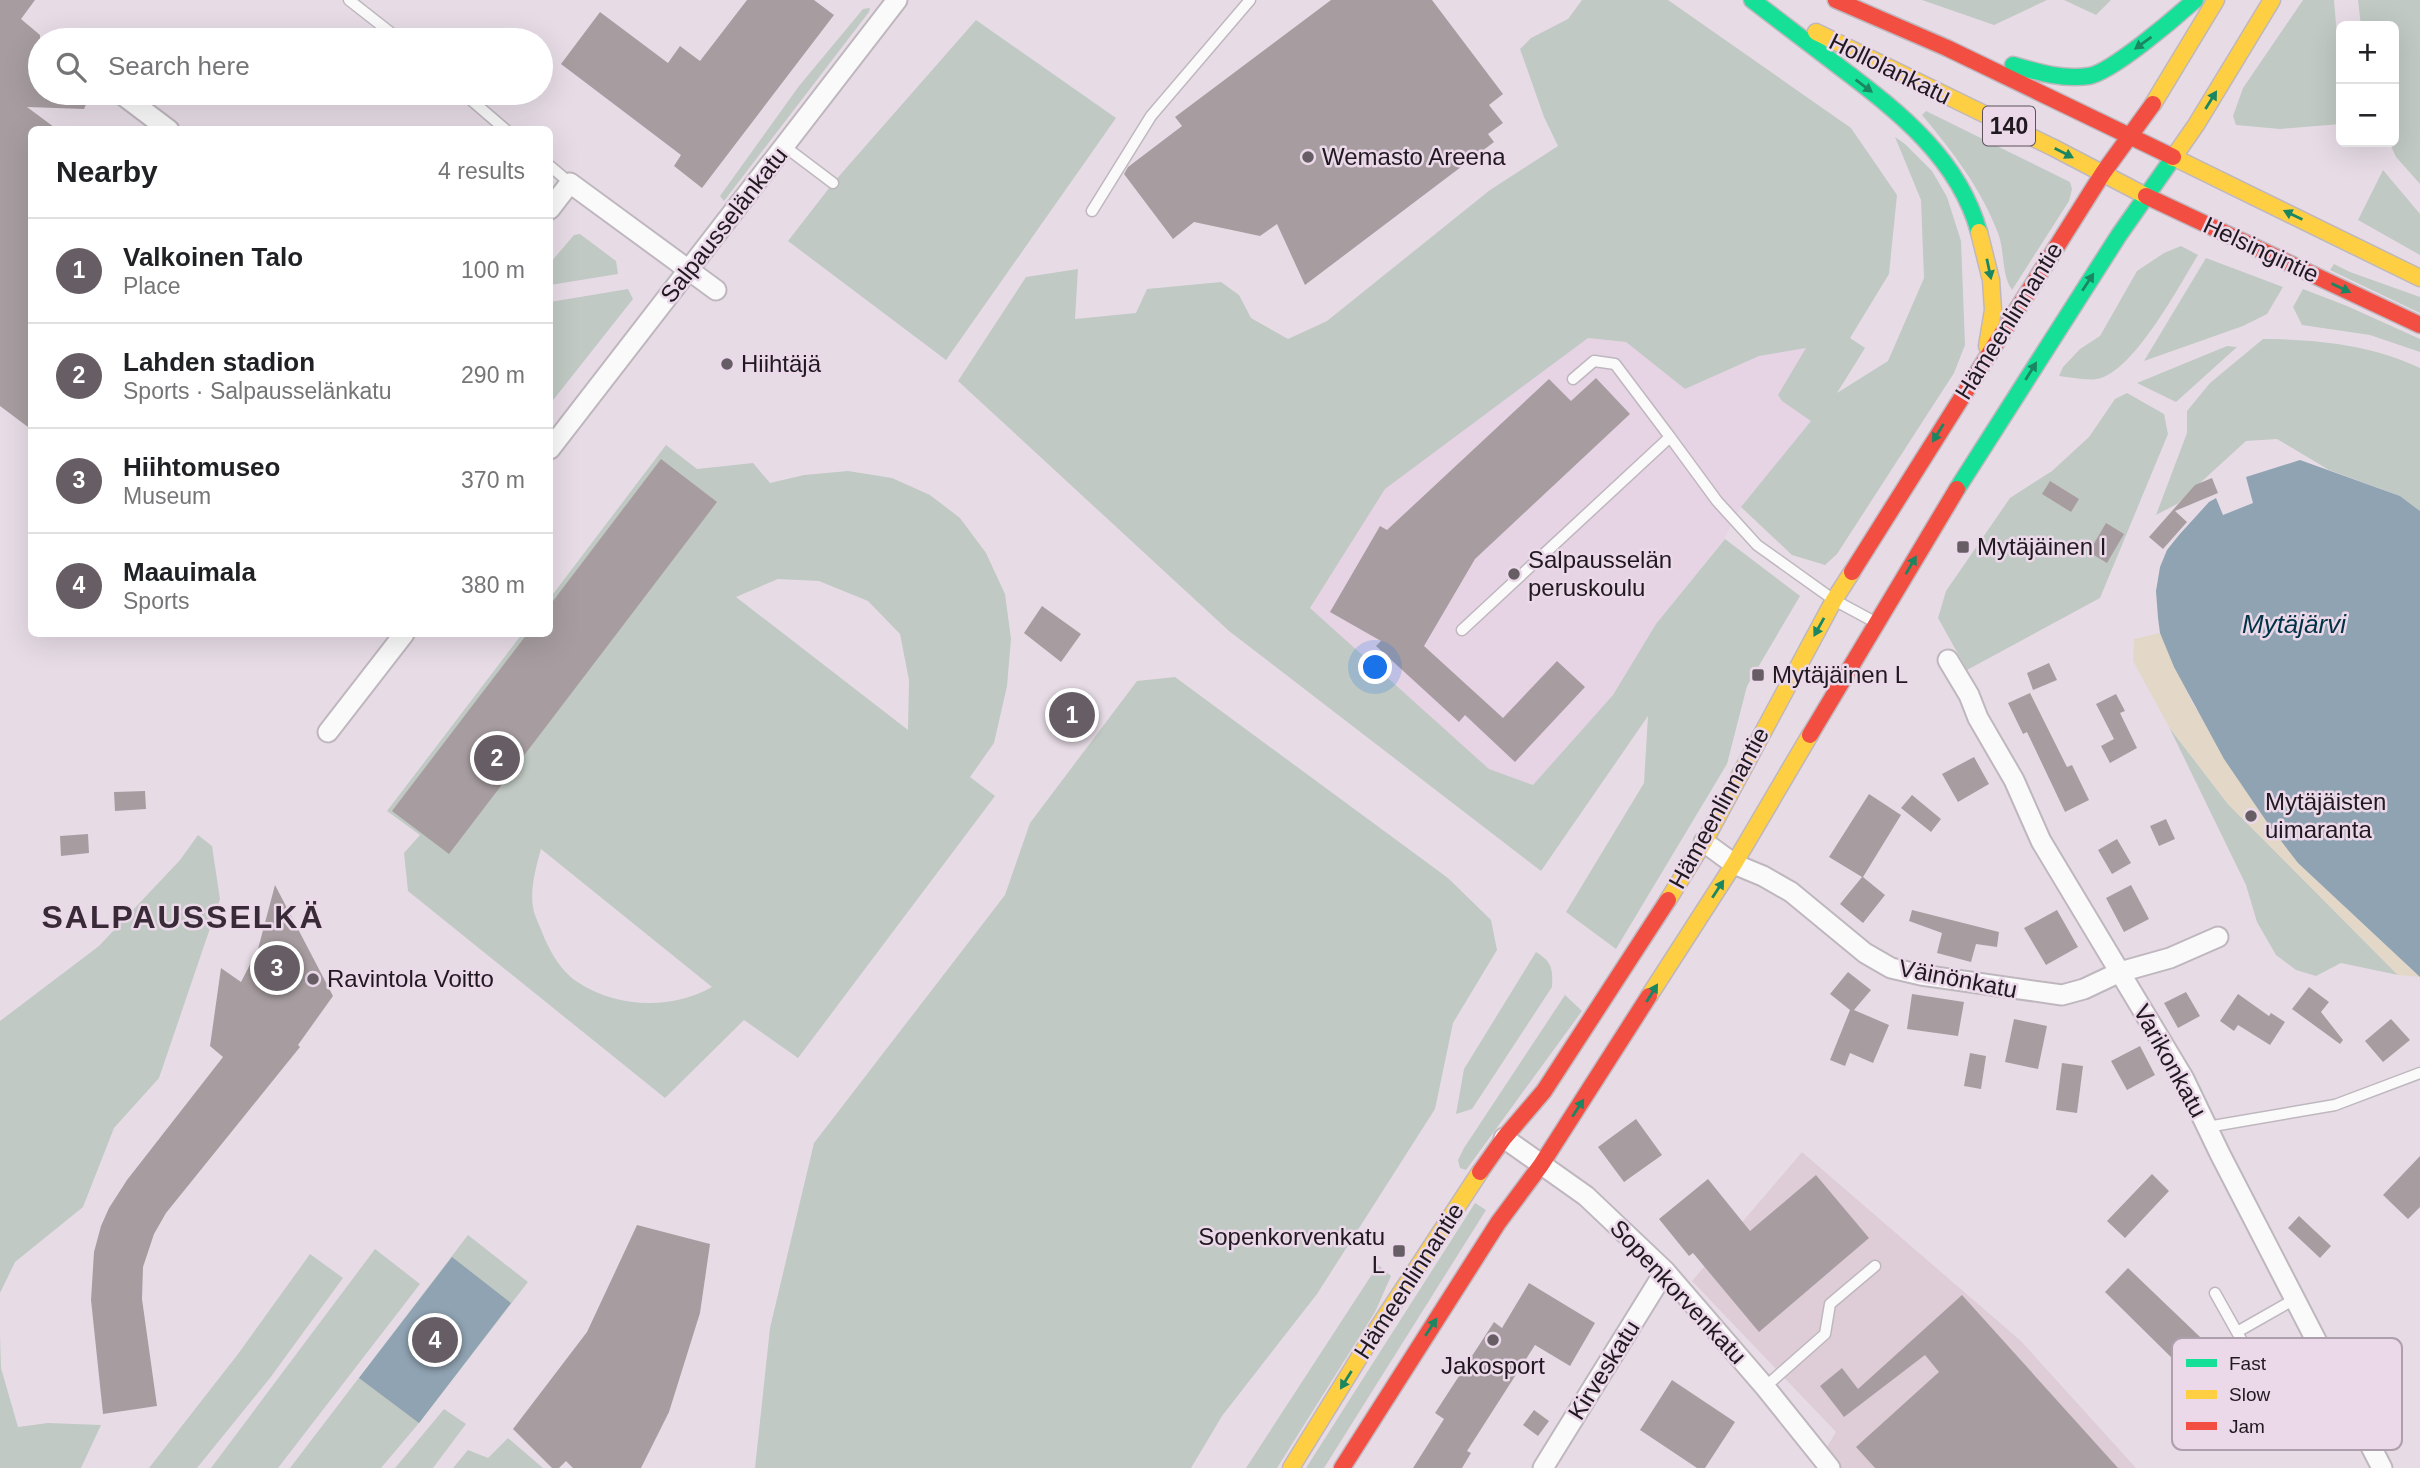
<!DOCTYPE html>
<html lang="en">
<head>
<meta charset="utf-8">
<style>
  :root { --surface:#fff; --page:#f2f2f2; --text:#202124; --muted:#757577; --line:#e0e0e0; --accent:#665d65 }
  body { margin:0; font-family:Arial,sans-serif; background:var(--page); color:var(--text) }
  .controls { position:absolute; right:21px; top:21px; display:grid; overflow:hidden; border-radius:10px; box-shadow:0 7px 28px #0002 }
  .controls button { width:63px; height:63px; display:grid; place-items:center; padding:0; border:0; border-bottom:2px solid var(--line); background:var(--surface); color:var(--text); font:35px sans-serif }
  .you { position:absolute; left:1376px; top:668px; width:24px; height:24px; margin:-18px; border:5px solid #fff; border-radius:50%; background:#1a73e8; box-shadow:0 0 0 10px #1a73e833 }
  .badge { display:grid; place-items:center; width:46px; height:46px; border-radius:50%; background:var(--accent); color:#fff; font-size:23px; font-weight:700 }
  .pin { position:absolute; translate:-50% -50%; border:4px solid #fff; box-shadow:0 2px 7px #0006 }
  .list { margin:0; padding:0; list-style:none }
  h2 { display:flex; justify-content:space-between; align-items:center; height:91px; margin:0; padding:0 28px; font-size:30px }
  h2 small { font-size:23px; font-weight:400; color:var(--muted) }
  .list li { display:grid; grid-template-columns:46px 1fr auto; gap:21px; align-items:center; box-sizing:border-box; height:105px; padding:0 28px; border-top:2px solid var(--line) }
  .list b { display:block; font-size:26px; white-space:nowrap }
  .list p { margin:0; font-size:23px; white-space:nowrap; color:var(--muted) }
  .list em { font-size:23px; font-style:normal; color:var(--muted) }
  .icon { flex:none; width:38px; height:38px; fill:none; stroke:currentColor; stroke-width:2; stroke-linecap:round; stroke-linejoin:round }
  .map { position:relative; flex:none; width:2420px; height:1468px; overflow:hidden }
  .search { position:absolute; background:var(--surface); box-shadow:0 7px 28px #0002; left:28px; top:28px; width:525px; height:77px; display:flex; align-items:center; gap:18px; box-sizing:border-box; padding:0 24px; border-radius:38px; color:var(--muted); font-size:26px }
  .panel { position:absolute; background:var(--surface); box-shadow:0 7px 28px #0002; left:28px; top:126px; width:525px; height:511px; border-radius:10px }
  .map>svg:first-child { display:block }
</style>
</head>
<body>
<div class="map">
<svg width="2420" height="1468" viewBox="0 0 2420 1468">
  <rect width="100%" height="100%" fill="#e7dce6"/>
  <!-- commercial -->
  <path fill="#decdd7" d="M1802,1152l219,189 115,127h-322l22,-36 -144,-151z"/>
  <!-- built -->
  <path fill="#e6d3e4" d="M1587,338l39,4 59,47 74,-33 89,-15 -19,58 -88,108 -17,32 -68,85 -43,71 -80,90 -44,-16 -179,-161 75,-119z"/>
  <!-- green -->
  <path fill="#c0c9c3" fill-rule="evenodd" d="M1582,0h86l183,128 46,67 -8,79 -39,64 15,10 -28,45 51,-32 36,-83 -3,-78 -26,-63 10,7 27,27 15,26 14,44 4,104 -11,28 -117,181 -12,11 -33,-10 -51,-48 70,-86 -29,-20 -4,-6 28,-47 -47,8 -74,33 -59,-47 -38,-4 -203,151 -75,119 179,161 44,16 80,-90 43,-71 69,-85 75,57 -53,90 -20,78 -111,185 -50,-37 78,-129 4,-67 -107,155 -312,-240 -271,-250 68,-104 52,-8 -3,50 61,-6 11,-24 74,-7 18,13 12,23 37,21 39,-18 163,-131 68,-44 -14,-29 -24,-68 11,-11 37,-19z
    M1922,0h125l-53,25z
    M2064,0h47l-15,15z
    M2303,0h31l7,84v40l-61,5 -44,-4 -3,-9 10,-28z
    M2358,0h62v184l-24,-27 -7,-15h5v-116h-33z
    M870,8l-1,4 -145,189 -4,-5 79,-110 64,-77z
    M976,20l140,98 -170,242 -158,-119 45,-58z
    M1926,111l144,71 2,7 -3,12 -57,89c-11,-16 -7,-39 -14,-57 -17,-45 -46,-82 -76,-118z
    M2383,170l37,44v41l-62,-35z
    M580,234l36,27 2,13 -68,11v-22l24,-28z
    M2181,246l17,9c-19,31 -65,118 -101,124 -12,2 -26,-2 -38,-3l4,-9 17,-18 20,-13 37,-65 27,-18z
    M2206,258l77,29 -16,27 -24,12 -99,35z
    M2334,264l16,8 70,25v16l-90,-43z
    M628,289l5,10 -83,105v-102z
    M2303,289l44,17 73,33v13l-50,-17 -68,-10 -9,-18z
    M2263,339c53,0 109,6 157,29v143l-20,-15 -71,-26 -52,-31 -31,2 -69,63 -21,11 31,-82v-22l23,-28z
    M2227,346l10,1 -61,55 -39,-19z
    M2127,393l37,21 4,20 -68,164 -133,72 -29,-52 8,-27 64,-93 42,-27 37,-34 26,-38z
    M666,445l31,24 56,-6 17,20 34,-8 44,-4 44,7 38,17 30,23 26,35 19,41 6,45 -4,47 -13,57 -24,34 25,19 -197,262 -54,-38 -79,78 -257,-207 -4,-38 16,-18 -33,-24 135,-177h28v-36zM778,579l41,2 49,20 32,33 9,46 -1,50 -172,-133zM541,849l171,138c-40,23 -94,21 -133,-4 -18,-11 -30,-33 -37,-51 -3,-8 -8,-17 -9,-25 -3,-19 3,-40 8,-58z
    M1175,677l273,201 43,42 6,30 -44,73 -18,86 -118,185 -95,122 -31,52h-436l15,-140 44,-185 191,-248 25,-72 107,-142z
    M2169,727l59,77 170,171 -57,-12 -25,13 -20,-6 -20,-15 -19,-33 -11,-37z
    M198,835l14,11 8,53 -61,179 -45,50 -31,79 -68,55 -15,31v-272l99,-75 81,-86z
    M1536,952c16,10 17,16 16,35l-80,122 -16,5 8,-45z
    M1565,995l17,16 -116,159 -6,-2 -2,-8 6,-12z
    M1475,1203l11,7 -162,258h-18z
    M468,1235l60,47 -109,141 -38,45h-91z
    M375,1249l45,35 -142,184h-67z
    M310,1254l33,24 -73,100 -73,90h-48l89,-114z
    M1378,1265l13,11 -16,36 -98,156h-31z
    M0,1335l1,33 17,59 30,-4 53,2 -20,43h-81z
    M444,1409l22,15 -33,44h-38z
    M508,1438l35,30h-90l15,-18 20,8z"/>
  <!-- sand -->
  <path fill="#e3d8c8" d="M2160,633l33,71 105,159 122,114 -22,-2 -170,-171 -59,-77 -36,-66 1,-22z"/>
  <!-- water -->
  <path fill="#90a3b2" d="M2300,460l100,36 20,15v466l-122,-114 -27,-35 -47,-69 -50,-92 -14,-34 -2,-15 -2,-27 4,-24 7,-17 12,-15 30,-33 7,-4 7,17 30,-12 -7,-26z
    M452,1257l59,46 -92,120 -60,-45z"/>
  <!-- building -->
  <path fill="#a79da0" d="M0,0h35l-14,19 19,16v58h51l-7,16 -57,-2 31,23h-26v300l-32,-24z
    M747,0h67l20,15 -132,173 -28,-22 7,-11 -120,-91 39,-52 68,51 12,-17 20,15z
    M1331,0h101l71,94 -14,11 14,18 -15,11 6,8 -189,143 -28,-61 -17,12 -66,-14 -21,17 -49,-65 4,-7 54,-41 -7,-9z
    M1596,378l34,36 -155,145 -51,87 79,72 54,-57 28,26 -70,75 -50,-47 -6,7 -83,-76 5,-5 -51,-29 50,-86 7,4 162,-151 22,22z
    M661,459l56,43 -268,352 -57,-43 135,-177h23v-29z
    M2212,478l6,15 -43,18 12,11 -24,27 -14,-12 46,-52z
    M2050,481l29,18 -8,13 -29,-18z
    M2106,523l18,11 -17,29 -18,-11z
    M1042,606l39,28 -20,28 -37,-29z
    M2049,663l8,17 -24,10 -6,-17z
    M1072,690l25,20 -24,31 -25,-20z
    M2030,693l37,74 5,-2 17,35 -24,12 -38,-80 -4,2 -15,-31z
    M2116,694l9,17 -5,2 17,35 -27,15 -9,-17 13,-7 -18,-35z
    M1974,757l15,27 -31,18 -16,-28z
    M145,791l1,18 -31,2 -1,-19z
    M1869,794l32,21 -38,62 22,18 -22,28 -23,-19 22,-27 -33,-20z
    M1912,795l29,24 -10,13 -30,-24z
    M2166,819l9,20 -16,7 -9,-20z
    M88,834l1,19 -28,3 -1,-20z
    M2117,839l14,24 -19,11 -14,-24z
    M275,885l58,111 -35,49 2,2 -134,166 -12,21 -11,33 -1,32 15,107 -54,8 -12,-114 3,-48 7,-26 8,-18 18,-28 96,-123 -13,-11 11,-78 20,14 17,-33z
    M2131,885l18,34 -25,13 -18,-34z
    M1912,910l87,22 -2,15 -21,-3 -5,18 -34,-9 5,-20 -33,-12z
    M2057,910l21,37 -32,18 -22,-37z
    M1848,972l23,18 -17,20 35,15 -16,38 -23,-10 -5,13 -15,-6 20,-50 -20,-16z
    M2309,987l20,15 -8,10 22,28 -3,4 -48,-35z
    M2186,992l14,24 -22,12 -14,-25z
    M1912,994l52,8 -6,34 -51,-7z
    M2238,994l31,22 2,-3 14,9 -15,23 -32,-20 -4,6 -14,-10z
    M2014,1019l33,7 -9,43 -33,-7z
    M2391,1019l19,21 -27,22 -18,-21z
    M2140,1046l15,29 -28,15 -16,-29z
    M1970,1053l16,3 -5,33 -17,-3z
    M2062,1063l21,3 -6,47 -21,-3z
    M1636,1119l26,36 -38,27 -26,-35z
    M2420,1156v51l-12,12 -25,-24z
    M2152,1174l17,17 -44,47 -18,-17z
    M1816,1175l53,63 -110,94 -66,-79 -4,3 -30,-37 49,-40 42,52z
    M2299,1216l32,30 -11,12 -32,-30z
    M637,1225l73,19 -10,69 -31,99 -28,56h-68l-7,-7 -7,7h-7l-39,-39 74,-97z
    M2128,1268l93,89 -9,10 55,55 -15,15 -147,-145z
    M1529,1283l66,40 -25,43 -35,-21 -68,106 4,2 -9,15h-49l31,-49 -9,-6 59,-91 8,6z
    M1962,1295l156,173h-243l-19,-21 83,-75 -14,-17 -81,62 -24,-31 22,-18 16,21z
    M1672,1380l63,42 -30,46h-8l-57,-38z
    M1534,1410l15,11 -11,15 -15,-11z"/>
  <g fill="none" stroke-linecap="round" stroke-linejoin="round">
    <!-- lane casing -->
    <g stroke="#bfb7be" stroke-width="13">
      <path id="lane" d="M349,0l51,40
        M463,93l43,37
        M784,146l49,37
        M550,166l20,17
        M1092,211l59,-95 99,-116
        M1573,379l21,-18 21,3 55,73
        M1462,630l208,-193 47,64 40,44 77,55 39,21
        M2207,1127l128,-22 85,-32
        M2215,1293l68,121
        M2237,1332l58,-33
        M1765,1387l60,-53 5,-30 45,-38"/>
    </g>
    <!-- street casing -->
    <g stroke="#bfb7be" stroke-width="23">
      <path id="street" d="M120,93l49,37
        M550,209l20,-26 146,107
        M550,449l347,-449
        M1948,660l21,35 9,23 36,62 27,61 143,238 36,75 162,314
        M328,732l76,-98
        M1704,842l30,22 29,12 28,16 74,61 26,15 30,7 141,20 22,-6 36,-17 50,-14 48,-21
        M1504,1138l82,58 79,75 100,116 65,81
        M1543,1468l122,-197"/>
    </g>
    <!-- fast casing -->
    <g stroke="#bfb7be" stroke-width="19">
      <path id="fast" d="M1752,0c30,23 59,45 89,68 58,44 118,91 138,164
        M2013,65c24,7 50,15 76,11 23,-4 86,-58 106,-76
        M1957,489l162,-254 54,-77"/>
    </g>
    <!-- slow casing -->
    <g stroke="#bfb7be" stroke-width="19">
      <path id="slow" d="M1816,32l238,116 92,48
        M2153,104l63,-104
        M2173,157l247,121
        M2173,158l23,-33 76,-125
        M1979,232l12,48 2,30 -6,36
        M1668,900l36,-58 130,-242 18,-28
        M1649,996l85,-132 76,-129
        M1291,1468l84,-136 105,-160"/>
    </g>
    <!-- jam casing -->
    <g stroke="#bfb7be" stroke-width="19">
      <path id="jam" d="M1836,0l111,48 226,109
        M2146,196l274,129
        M1852,572l251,-399 50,-69
        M1810,735l147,-246
        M1480,1172l24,-34 40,-47 124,-191
        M1342,1468l156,-245 43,-58 108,-169"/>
    </g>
    <!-- lane -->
    <use href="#lane" stroke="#fbfafb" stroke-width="10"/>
    <!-- street -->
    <use href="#street" stroke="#fbfafb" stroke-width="19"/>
    <!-- fast -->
    <use href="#fast" stroke="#16e098" stroke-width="16"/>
    <!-- slow -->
    <use href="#slow" stroke="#ffcf43" stroke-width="16"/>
    <!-- jam -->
    <use href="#jam" stroke="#f24e42" stroke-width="16"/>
  </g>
  <!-- one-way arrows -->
  <defs><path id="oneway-solid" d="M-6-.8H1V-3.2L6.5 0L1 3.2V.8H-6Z" transform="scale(1.75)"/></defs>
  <g fill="#1a8662">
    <use href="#oneway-solid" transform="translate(2143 43) rotate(144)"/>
    <use href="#oneway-solid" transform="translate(1864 86) rotate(37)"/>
    <use href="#oneway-solid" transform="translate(2211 100) rotate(-58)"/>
    <use href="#oneway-solid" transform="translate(2064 153) rotate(27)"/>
    <use href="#oneway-solid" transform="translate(2293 215) rotate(-154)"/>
    <use href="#oneway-solid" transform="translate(1989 269) rotate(78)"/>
    <use href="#oneway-solid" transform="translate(2088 282) rotate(-57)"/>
    <use href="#oneway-solid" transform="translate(2341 288) rotate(25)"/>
    <use href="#oneway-solid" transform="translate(2031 371) rotate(-58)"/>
    <use href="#oneway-solid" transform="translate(1938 433) rotate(122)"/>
    <use href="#oneway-solid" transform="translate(1911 565) rotate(-60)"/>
    <use href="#oneway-solid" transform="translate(1819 627) rotate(119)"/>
    <use href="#oneway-solid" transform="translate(1718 889) rotate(-57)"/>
    <use href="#oneway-solid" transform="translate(1652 993) rotate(-58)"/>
    <use href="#oneway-solid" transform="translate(1578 1108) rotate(-57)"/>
    <use href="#oneway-solid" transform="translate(1431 1327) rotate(-57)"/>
    <use href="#oneway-solid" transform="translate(1346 1380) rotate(122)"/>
  </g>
  <!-- markers -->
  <g fill="#665d65" stroke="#ebd8e9" stroke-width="2.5">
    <circle cx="1308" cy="157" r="7"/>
    <circle cx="727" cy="364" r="7"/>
    <rect x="1956" y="540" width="14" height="14" rx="3.5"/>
    <circle cx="1514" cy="574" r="7"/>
    <rect x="1751" y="668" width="14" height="14" rx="3.5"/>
    <circle cx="2251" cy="816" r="7"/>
    <circle cx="313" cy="979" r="7"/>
    <rect x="1392" y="1244" width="14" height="14" rx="3.5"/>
    <circle cx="1493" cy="1340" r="7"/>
  </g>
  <g text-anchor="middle" stroke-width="5" stroke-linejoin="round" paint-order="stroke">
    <!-- shield labels -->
    <rect fill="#ebd8e9" stroke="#5d525c" stroke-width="2" x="1983" y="106.5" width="52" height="39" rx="5"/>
    <g font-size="23" font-weight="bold" fill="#201920">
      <text x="2009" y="134">140</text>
    </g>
    <!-- street labels -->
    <g font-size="24" fill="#201920" stroke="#ebd8e9">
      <text transform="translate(1890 69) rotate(26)" y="8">Hollolankatu</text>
      <text transform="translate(724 225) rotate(-52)" y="8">Salpausselänkatu</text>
      <text transform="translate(2261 250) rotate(25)" y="8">Helsingintie</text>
      <text transform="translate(2009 321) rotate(-58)" y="8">Hämeenlinnantie</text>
      <text transform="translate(1719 808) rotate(-61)" y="8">Hämeenlinnantie</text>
      <text transform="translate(1958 979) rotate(11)" y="8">Väinönkatu</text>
      <text transform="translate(2170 1061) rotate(61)" y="8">Varikonkatu</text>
      <text transform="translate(1409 1281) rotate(-57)" y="8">Hämeenlinnantie</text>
      <text transform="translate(1678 1292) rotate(47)" y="8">Sopenkorvenkatu</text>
      <text transform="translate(1604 1370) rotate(-58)" y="8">Kirveskatu</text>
    </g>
    <!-- poi labels -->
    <g font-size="24" fill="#201920" stroke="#ebd8e9" text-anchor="start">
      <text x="1322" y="165">Wemasto Areena</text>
      <text x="741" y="372">Hiihtäjä</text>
      <text x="1977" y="555">Mytäjäinen I</text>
      <text x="1528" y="568">Salpausselän<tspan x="1528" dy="28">peruskoulu</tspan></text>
      <text x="1772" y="683">Mytäjäinen L</text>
      <text x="2265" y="810">Mytäjäisten<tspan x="2265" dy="28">uimaranta</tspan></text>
      <text x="327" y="987">Ravintola Voitto</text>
      <text x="1385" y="1245" text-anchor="end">Sopenkorvenkatu<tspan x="1385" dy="28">L</tspan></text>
      <text x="1493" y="1374" text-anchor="middle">Jakosport</text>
    </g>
    <!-- water labels -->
    <g font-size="26" font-style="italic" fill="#003245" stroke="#ebd8e9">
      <text x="2294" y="633">Mytäjärvi</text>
    </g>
    <!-- district labels -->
    <g font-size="32" font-weight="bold" letter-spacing="2" fill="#392a38" stroke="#ebd8e9">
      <text x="183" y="928">SALPAUSSELKÄ</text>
    </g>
  </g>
  <!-- legend -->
  <rect x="2172" y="1338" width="230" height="112" rx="10" fill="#ebd8e9" stroke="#ae9fad" stroke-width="2"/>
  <rect x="2186" y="1359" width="31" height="8" fill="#16e098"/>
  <rect x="2186" y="1390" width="31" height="9" fill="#ffcf43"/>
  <rect x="2186" y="1422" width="31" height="8" fill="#f24e42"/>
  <g font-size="19" fill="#201920">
    <text x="2229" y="1370">Fast</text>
    <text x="2229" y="1401">Slow</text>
    <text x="2229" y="1433">Jam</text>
  </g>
</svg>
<div class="controls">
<button>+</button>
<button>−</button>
</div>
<div class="you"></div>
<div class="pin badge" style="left:1072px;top:715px">1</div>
<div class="pin badge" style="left:497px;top:758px">2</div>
<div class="pin badge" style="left:277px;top:968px">3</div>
<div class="pin badge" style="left:435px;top:1340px">4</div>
<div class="search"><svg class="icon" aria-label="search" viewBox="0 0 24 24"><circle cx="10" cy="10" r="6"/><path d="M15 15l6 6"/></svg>Search here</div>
<section class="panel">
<h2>Nearby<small>4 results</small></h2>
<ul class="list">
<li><span class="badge">1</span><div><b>Valkoinen Talo</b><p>Place</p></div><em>100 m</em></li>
<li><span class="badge">2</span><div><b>Lahden stadion</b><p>Sports · Salpausselänkatu</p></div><em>290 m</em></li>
<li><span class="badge">3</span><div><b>Hiihtomuseo</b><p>Museum</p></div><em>370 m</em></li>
<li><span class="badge">4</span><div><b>Maauimala</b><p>Sports</p></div><em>380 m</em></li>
</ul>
</section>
</div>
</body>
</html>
